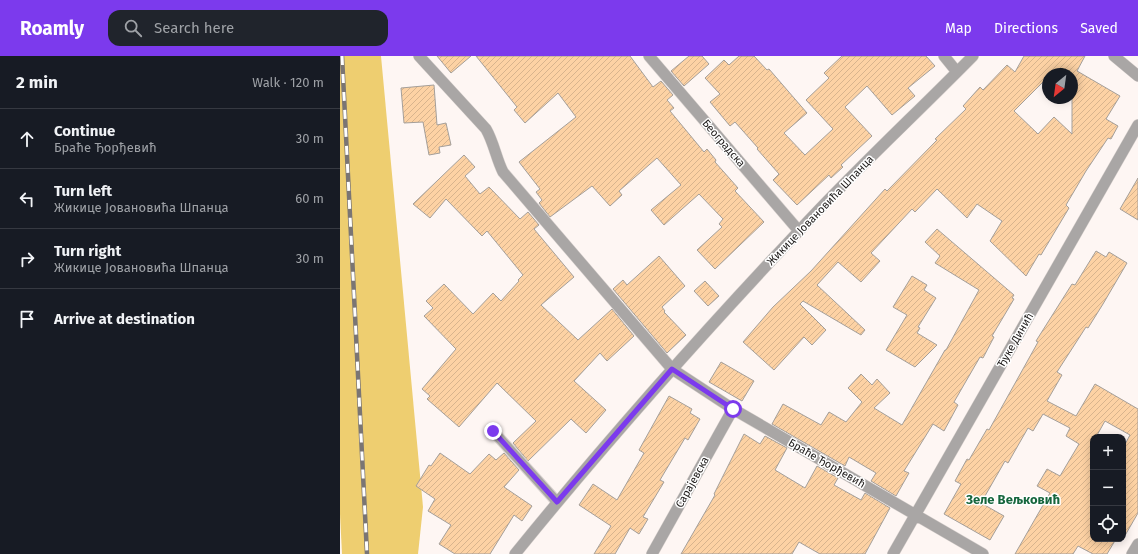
<!DOCTYPE html>
<html lang="en">
<head>
<meta charset="utf-8">
<style>
  :root { --surface:#171b24; --page:#20242c; --text:#f1f3f6; --muted:#9ea1a6; --line:#363941; --accent:#7c3aed }
  body { margin:0; font-family:"Fira Sans",sans-serif; background:var(--page); color:var(--text) }
  .controls { position:absolute; right:12px; bottom:12px; display:grid; overflow:hidden; border-radius:8px; box-shadow:0 2px 10px #0003 }
  .controls button { width:36px; height:36px; display:grid; place-items:center; padding:0; border:0; border-bottom:1px solid var(--line); background:var(--surface); color:var(--text); font:20px sans-serif }
  .compass { position:absolute; left:702px; top:12px; width:36px; height:36px; border-radius:50%; background:var(--surface); box-shadow:0 2px 10px #0003; rotate:209deg }
  .stop { position:absolute; width:12px; height:12px; margin:-9px; border:3px solid #7c3aed; border-radius:50%; background:#fff }
  .stop.end { background:#7c3aed; border-color:#fff; box-shadow:0 1px 4px #0008 }
  .list { margin:0; padding:0; list-style:none }
  h2 { display:flex; justify-content:space-between; align-items:center; height:52px; margin:0; padding:0 16px; font-size:17px }
  h2 small { font-size:13px; font-weight:400; color:var(--muted) }
  .list li { display:grid; grid-template-columns:26px 1fr auto; gap:12px; align-items:center; box-sizing:border-box; height:60px; padding:0 16px; border-top:1px solid var(--line) }
  .list b { display:block; font-size:15px; white-space:nowrap }
  .list p { margin:0; font-size:13px; white-space:nowrap; color:var(--muted) }
  .list em { font-size:13px; font-style:normal; color:var(--muted) }
  .icon { flex:none; width:22px; height:22px; fill:none; stroke:currentColor; stroke-width:2; stroke-linecap:round; stroke-linejoin:round }
  .map { position:relative; flex:none; width:798px; height:498px; overflow:hidden }
  header { display:flex; align-items:center; gap:24px; box-sizing:border-box; height:56px; padding:0 20px; background:var(--accent); color:#fff }
  header strong { font-size:19px }
  nav { display:flex; gap:22px; margin-inline-start:auto; font-size:14px }
  .search { width:280px; height:36px; background:var(--page); display:flex; align-items:center; gap:10px; box-sizing:border-box; padding:0 14px; border-radius:12px; color:var(--muted); font-size:15px }
  main { display:flex }
  aside { flex:1; background:var(--surface) }
  .map>svg:first-child { display:block }
</style>
</head>
<body>
<header>
<strong>Roamly</strong>
<div class="search"><svg class="icon" aria-label="search" viewBox="0 0 24 24"><circle cx="10" cy="10" r="6"/><path d="M15 15l6 6"/></svg>Search here</div>
<nav><a>Map</a><a>Directions</a><a>Saved</a></nav>
</header>
<main>
<aside>
<h2>2 min<small>Walk · 120 m</small></h2>
<ul class="list">
<li><svg class="icon" aria-label="ahead" viewBox="0 0 24 24"><path d="M12 20V5M6 11l6-6 6 6"/></svg><div><b>Continue</b><p>Браће Ђорђевић</p></div><em>30 m</em></li>
<li><svg class="icon" aria-label="left" viewBox="0 0 24 24"><path d="M17 20v-9H6M10 6l-5 5 5 5"/></svg><div><b>Turn left</b><p>Жикице Јовановића Шпанца</p></div><em>60 m</em></li>
<li><svg class="icon" aria-label="right" viewBox="0 0 24 24"><path d="M7 20v-9h11M14 6l5 5-5 5"/></svg><div><b>Turn right</b><p>Жикице Јовановића Шпанца</p></div><em>30 m</em></li>
<li><svg class="icon" aria-label="arrive" viewBox="0 0 24 24"><path d="M6 21V4h12l-3 4 3 4H6"/></svg><div><b>Arrive at destination</b></div></li>
</ul>
</aside>
<div class="map">
<svg width="798" height="498" viewBox="0 0 798 498">
  <defs>
    <pattern id="building-hatch" width="6" height="6" patternUnits="userSpaceOnUse"><rect width="6" height="6" fill="#fdd2a4"/><path d="M-1 1l2-2M0 6l6-6M5 7l2-2" fill="none" stroke="#d8b48d"/></pattern>
  </defs>
  <rect width="100%" height="100%" fill="#fef6f3"/>
  <!-- green -->
  <path fill="#eece70" d="M0,0h41l42,451 -5,47h-76l-2,-40z"/>
  <!-- building -->
  <path fill="url(#building-hatch)" stroke="#a49f9a" fill-rule="evenodd" d="M97,0h34l-20,17z
    M136,0h154l23,31 8,-6 12,14 -6,5 7,8 -4,3 34,41 3,-3 9,11 -1,2 23,26 -3,3 29,31 -49,47 -18,-19 25,-23 -3,-3 4,-5 -24,-25 -35,31 -13,-15 30,-25 -24,-27 -38,33 3,4 -12,11 -18,-20 -42,31 -11,-14 3,-3 -6,-8 4,-3 -21,-27 57,-45 -18,-24 -33,30 -11,-13 3,-3z
    M349,0h13l7,8 -25,22 -13,-15z
    M399,0h15l13,14 2,-1 38,44 -23,20 21,22 28,-26 -27,-29 23,-22 -5,-5 18,-17h84l9,10 -27,22 7,8 -23,19 -25,-29 -22,21 27,29 -31,29 2,2 -12,11 -2,-3 -32,30 -24,-25 6,-6 -22,-25 1,-1 -23,-26 -5,4 -20,-24 10,-8 -15,-16 19,-18 5,5z
    M684,0h61l-8,15 43,25 -14,23 12,7 -7,13 -3,-1 -22,33 -20,34 3,3 -28,47 -2,-1 -13,22 -36,-35 12,-20 -25,-17 -10,14 -30,-29 -22,23 -3,-3 -41,44 9,8 -19,21 -23,-20 -21,23 48,45 -4,5 -58,-34 -3,3 26,26 -14,15 -8,-8 -30,33 -31,-28 30,-35 38,-36 74,-82 2,2 50,-51 -2,-1 31,-30 -3,-3 17,-19 3,3 24,-25 8,7zM708,18h24v60l-18,-17 -16,17 -24,-23 34,-34z
    M94,29l3,40 9,-2 5,22 -12,2 1,6 -11,2 -6,-33 -19,1 -3,-35z
    M124,99l11,12 -10,9 15,18 9,-7 31,32 8,-7 11,13 -5,4 40,48 -33,28 37,35 34,-31 22,27 -27,25 -7,-8 -26,28 32,29 -20,23 -15,-14 -43,42 -15,-18 23,-22 -39,-38 -38,44 -32,-28 3,-3 -8,-7 34,-40 -32,-33 9,-8 -7,-7 18,-17 29,30 20,-21 8,8 18,-20 -1,-1 5,-5 -36,-44 -5,5 -36,-37 -16,19 -17,-14z
    M798,122v42l-18,-11z
    M597,173l77,66 -2,3 2,1 -22,37 2,1 -11,21 -3,-1 -26,45 4,3 -14,26 -11,-7 -29,47 5,2 -13,23 -25,-15 5,-8 -27,-16 -4,9 -73,-42 11,-20 38,21 8,-13 17,10 16,-20 -14,-14 13,-14 11,11 5,-6 13,14 -16,15 28,17 43,-75h1l33,-60 -44,-27 5,-7 -15,-14z
    M756,195l10,6 3,-5 18,11 -24,41 -15,24 -2,-1 -29,45 5,3 -15,26 29,15 19,-32 43,25v104l-15,26v-91l7,-13 -25,-14 -9,16h-3v102h23l-9,15h-14l-15,-8 -5,8h-58l35,-61 -13,-7 10,-17 13,7 19,-32 -13,-8 4,-8 -27,-14 -10,17 -5,-3 -20,35 -3,-2 -24,42 23,13 -14,24 -46,-26 17,-30 -6,-3 12,-22 2,1 18,-31 2,1 49,-88 -2,-1 36,-57 3,1z
    M319,200l26,30 -23,21 3,4 -1,1 22,23 -19,18 -54,-64 10,-9 4,5z
    M572,220l15,9 -3,5 12,8 -18,29 2,1 -3,5 20,12 -22,22 -29,-17 21,-35 -14,-8z
    M365,225l14,15 -11,10 -14,-15z
    M381,306l33,19 -12,20 -33,-19z
    M329,340l23,13 -2,4 10,6 -12,21 -3,-2 -25,42 4,2 -21,35 5,2 -9,15 -9,-6 -15,26h-21l17,-28 -32,-21 14,-21 24,16 27,-47 -5,-3z
    M404,378l16,10 5,-8 22,12 -12,22 30,18 12,-22 21,12 -4,7 27,15 4,-7 25,15 -25,46h-45l-21,-12 -7,12h-111l34,-59 -1,-1z
    M100,397l30,21 19,-20 7,6 8,-7 15,17 -15,17 28,19 -10,15 -8,-6 -24,39h-35l-16,-10 12,-19 -23,-14 7,-12 -19,-13 13,-21 2,1z"/>
  <g fill="none" stroke-linecap="round" stroke-linejoin="round">
    <!-- service casing -->
    <g stroke="#dad3d0" stroke-width="12">
      <path id="service" d="M153,375l64,71"/>
    </g>
    <!-- minor casing -->
    <g stroke="#dad3d0" stroke-width="12">
      <path id="minor" d="M79,0l67,73c8,14 10,29 17,43l169,197 61,40 250,145
        M309,0l150,175
        M604,0l13,16
        M774,0l24,20
        M175,498c90,-111 185,-218 283,-322 56,-61 117,-117 175,-176
        M312,498l81,-145
        M553,498l245,-429
        M792,498l6,-10"/>
    </g>
    <!-- service -->
    <use href="#service" stroke="#a9a6a5" stroke-width="10"/>
    <!-- minor -->
    <use href="#minor" stroke="#a9a6a5" stroke-width="11"/>
    <!-- rail casing -->
    <g stroke="#7a7574" stroke-width="4.5">
      <path id="rail" d="M2,0l25,498"/>
    </g>
    <!-- rail -->
    <use href="#rail" stroke="#fff" stroke-width="3" stroke-dasharray="9" stroke-linecap="butt"/>
  </g>
  <g fill="none" stroke-linecap="round" stroke-linejoin="round">
    <!-- route -->
    <path stroke="#7c3aed" stroke-width="5" d="M153,375l64,71 115,-133 61,40"/>
  </g>
  <g text-anchor="middle" stroke-width="3" stroke-linejoin="round" paint-order="stroke">
    <!-- street labels -->
    <g font-size="11" fill="#1f1c1b" stroke="#fff">
      <text transform="translate(384 87) rotate(49)" y="4">Београдска</text>
      <text transform="translate(480 154) rotate(-46)" y="4">Жикице Јовановића Шпанца</text>
      <text transform="translate(675 284) rotate(-60)" y="4">Ђуке Динић</text>
      <text transform="translate(487 407) rotate(30)" y="4">Браће Ђорђевић</text>
      <text transform="translate(352 426) rotate(-61)" y="4">Сарајевска</text>
    </g>
    <!-- quarter labels -->
    <g font-size="13" font-weight="bold" fill="#16663d" stroke="#fff">
      <text x="673" y="448">Зеле Вељковић</text>
    </g>
  </g>
</svg>
<div class="controls">
<button>+</button>
<button>−</button>
<button><svg class="icon" aria-label="locate" viewBox="0 0 24 24"><circle cx="12" cy="12" r="6"/><path d="M12 2v4M12 18v4M2 12h4M18 12h4"/></svg></button>
</div>
<svg class="compass" viewBox="-18 -18 36 36"><path d="M0-13l5 13h-10z" fill="#e53935"/><path d="M0 13l5-13h-10z" fill="#9ea1a6"/></svg>
<div class="stop" style="left:393px;top:353px"></div>
<div class="stop end" style="left:153px;top:375px"></div>
</div>
</main>
</body>
</html>
